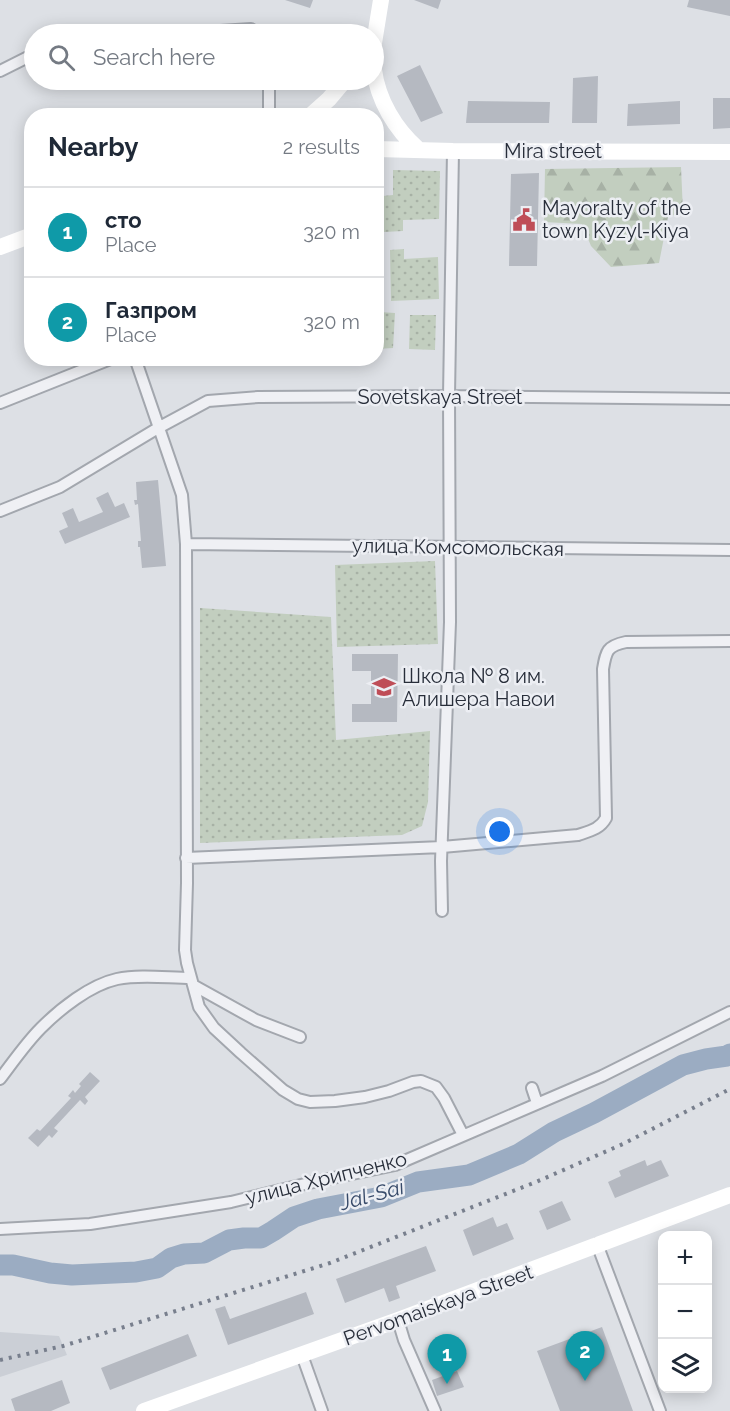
<!DOCTYPE html>
<html lang="en">
<head>
<meta charset="utf-8">
<style>
  :root { --surface:#fff; --page:#f6f6f7; --text:#1f2937; --muted:#747a83; --line:#e0e1e3; --accent:#db2777 }
  body { margin:0; font-family:Raleway,sans-serif; background:var(--page); color:var(--text) }
  .controls { position:absolute; right:18px; bottom:18px; display:grid; overflow:hidden; border-radius:12px; box-shadow:0 3px 15px #0003 }
  .controls button { width:54px; height:54px; display:grid; place-items:center; padding:0; border:0; border-bottom:2px solid var(--line); background:var(--surface); color:var(--text); font:30px sans-serif }
  .you { position:absolute; left:500px; top:832px; width:21px; height:21px; margin:-15px; border:4px solid #fff; border-radius:50%; background:#1a73e8; box-shadow:0 0 0 9px #1a73e833 }
  .badge { display:grid; place-items:center; width:39px; height:39px; border-radius:50%; background:var(--accent); color:#fff; font-size:20px; font-weight:700 }
  .pin { position:absolute; translate:-50% -50px; filter:drop-shadow(0 2px 3px #0008) }
  .pin::after { content:''; position:absolute; top:32px; width:21px; height:18px; background:inherit; clip-path:polygon(0 0,100% 0,50% 100%) }
  .list { margin:0; padding:0; list-style:none }
  h2 { display:flex; justify-content:space-between; align-items:center; height:78px; margin:0; padding:0 24px; font-size:26px }
  h2 small { font-size:20px; font-weight:400; color:var(--muted) }
  .list li { display:grid; grid-template-columns:39px 1fr auto; gap:18px; align-items:center; box-sizing:border-box; height:90px; padding:0 24px; border-top:2px solid var(--line) }
  .list b { display:block; font-size:22px; white-space:nowrap }
  .list p { margin:0; font-size:20px; white-space:nowrap; color:var(--muted) }
  .list em { font-size:20px; font-style:normal; color:var(--muted) }
  .icon { flex:none; width:33px; height:33px; fill:none; stroke:currentColor; stroke-width:2; stroke-linecap:round; stroke-linejoin:round }
  .map { position:relative; flex:none; width:730px; height:1411px; overflow:hidden }
  .search { position:absolute; background:var(--surface); box-shadow:0 3px 15px #0003; left:24px; top:24px; width:360px; height:66px; display:flex; align-items:center; gap:15px; box-sizing:border-box; padding:0 21px; border-radius:33px; color:var(--muted); font-size:22px }
  .panel { position:absolute; background:var(--surface); box-shadow:0 3px 15px #0003; left:24px; top:108px; width:360px; height:258px; border-radius:24px }
  .map>svg:first-child { display:block }
</style>
</head>
<body>
<div class="map">
<svg width="730" height="1411" viewBox="0 0 730 1411">
  <defs>
    <pattern id="green-dots" width="8" height="8" patternUnits="userSpaceOnUse" patternTransform="scale(1.5)"><rect width="8" height="8" fill="#c2cebf"/><path d="M2 2h.1M6 6h.1" fill="none" stroke="#a7b1a5" stroke-width="1.8" stroke-linecap="round"/></pattern>
    <pattern id="forest-firs" width="22" height="20" patternUnits="userSpaceOnUse" patternTransform="scale(1.5)"><rect width="22" height="20" fill="#c2cebf"/><path d="M5 1l3.5 6h-7zM16 11l3.5 6h-7z" fill="#a7b1a5"/></pattern>
  </defs>
  <rect width="100%" height="100%" fill="#dde0e5"/>
  <!-- built -->
  <path fill="#cbcfd6" d="M0,1332l59,4 8,19 -67,22z"/>
  <!-- green -->
  <path fill="url(#green-dots)" d="M393,170l47,1 -1,48 -36,1v11l-19,1 -1,-36 10,-1z
    M404,249v10l34,-2 1,42 -48,2 -1,-51z
    M376,251h3l-1,51 1,10 16,1 -2,35 -16,1z
    M410,315h26l-1,35 -26,-1z
    M435,561l3,83 -101,3 -2,-82z
    M200,608l131,9 5,123 94,-9 -2,71 -6,24 -20,9 -202,8z"/>
  <!-- forest -->
  <path fill="url(#forest-firs)" d="M681,167l2,45 -15,5 -9,46 -48,4 -20,-21 -9,-22 -38,-2 1,-53z"/>
  <g fill="none" stroke-linecap="round" stroke-linejoin="round">
    <!-- river -->
    <path stroke="#9bacc2" stroke-width="21" d="M0,1265h13l37,8 22,2 64,-3 21,-4 14,-10 13,-4 20,-1 25,-13 15,-2h17l12,-7 21,-14 24,-8 63,-12 37,-15 51,-7 50,-21 35,-22 40,-19 89,-48 23,-6 21,-3 3,-2"/>
  </g>
  <!-- building -->
  <path fill="#b5b9c1" d="M285,0h28l-3,8z
    M414,0h27l-3,9z
    M689,0h41v16l-43,-9z
    M420,65l23,48 -22,9 -24,-46z
    M598,76l-1,47h-25l1,-45z
    M713,98h17v30l-17,1z
    M468,101l82,1 -1,21h-83z
    M680,101v23l-53,2 1,-22z
    M539,173l-2,93h-28l2,-92z
    M158,480l8,86 -24,2 -2,-21h-2v-6h3l-3,-37 -3,1 -1,-5h3l-1,-18z
    M108,492l7,15 9,-4 6,14 -65,27 -6,-13 9,-4 -6,-14 11,-5 6,14 24,-10 -7,-14z
    M352,654h46l-1,68h-45v-18h19v-33h-19z
    M90,1072l10,9 -15,16 3,4 -3,4 -5,-5 -26,28 4,3 -6,7 -3,-3 -11,12 -10,-9 9,-9 3,2 31,-33 -3,-2 5,-6 2,3 6,-7 -2,-2z
    M645,1160l2,6 14,-6 8,16 -54,22 -7,-16 13,-6 -2,-5z
    M562,1201l9,19 -24,10 -8,-19z
    M493,1217l4,10 10,-4 7,16 -41,17 -10,-26z
    M426,1246l10,25 -40,15 4,12 -11,4 -5,-14 -39,15 -9,-24z
    M306,1292l8,22 -86,31 -13,-36 10,-3 5,13z
    M602,1327l31,84h-73l-23,-60z
    M188,1334l9,22 -87,34 -9,-22z
    M457,1371l7,16 -27,9 -5,-16z
    M62,1380l8,23 -19,8h-36l-4,-12z"/>
  <g fill="none" stroke-linecap="round" stroke-linejoin="round">
    <!-- street casing -->
    <g stroke="#a3a7ae" stroke-width="14">
      <path id="street" d="M174,34l77,-5
        M0,71l34,-17
        M269,116v-36
        M135,358l47,137 4,49 1,339 -2,67 2,13 12,44 15,21 27,25 42,37 15,9 12,3 25,-1 30,-4 24,-6 24,-9 8,-1 15,6 8,11 19,37
        M0,403l113,-45
        M0,511l60,-24 98,-59 50,-27 50,-4 191,-1 281,3
        M186,544l544,6
        M186,858l256,-11 136,-12c12,-4 22,-6 28,-17l-3,-149c3,-18 4,-23 23,-27l104,-1
        M442,911l-1,-50 9,-239 -1,-226 4,-245
        M193,985l63,35 44,17
        M0,1079c13,-17 26,-36 41,-51 19,-19 49,-43 76,-49 23,-5 51,-1 74,-1
        M532,1088l5,15
        M0,1229l90,-5 141,-22 78,-19 86,-18 207,-89 128,-64
        M597,1244l63,167
        M398,1320l6,20 31,71
        M302,1355l20,56"/>
    </g>
    <!-- street -->
    <use href="#street" stroke="#eff0f4" stroke-width="10"/>
    <!-- secondary -->
    <path stroke="#fff" stroke-width="16" d="M374,43l7,-43
      M374,70c4,30 21,59 44,79
      M310,116l19,-17 16,-19
      M376,149l77,2 277,1
      M0,247l32,-12
      M144,1411l254,-91 332,-125"/>
    <!-- rail -->
    <path stroke="#787f8d" stroke-width="4" stroke-dasharray="3 6" stroke-linecap="butt" d="M0,1360l63,-14 267,-83 206,-81 87,-38 107,-55"/>
  </g>
  <!-- icons -->
  <defs>
    <g id="civic-bare" transform="scale(1.8)"><path d="M-.6-6.5H3V-4.5H.6V-3L4-1V1h2V6H-6V1h2V-1L-.6-3ZM-1.2 2.5V6h2.4V2.5Z" fill="#bf4d57" stroke="#eceef3" stroke-width="2.5" paint-order="stroke"/></g>
    <g id="school-bare" transform="scale(1.8)"><path d="M0-5L7-2L0 1L-7-2ZM-4 1L0 2.5L4 1V4Q0 6-4 4Z" fill="#bf4d57" stroke="#eceef3" stroke-width="2.5" paint-order="stroke"/></g>
  </defs>
  <g fill-rule="evenodd">
    <use href="#civic-bare" x="524" y="220"/>
    <use href="#school-bare" x="384" y="687"/>
  </g>
  <g text-anchor="middle" stroke-width="5" stroke-linejoin="round" paint-order="stroke">
    <!-- street labels -->
    <g font-size="20" fill="#282e3a" stroke="#eceef3">
      <text x="553" y="158">Mira street</text>
      <text x="440" y="404">Sovetskaya Street</text>
      <text transform="translate(458 547) rotate(1)" y="7">улица Комсомольская</text>
      <text transform="translate(326 1178) rotate(-14)" y="7">улица Хрипченко</text>
      <text transform="translate(438 1305) rotate(-20)" y="7">Pervomaiskaya Street</text>
    </g>
    <!-- poi labels -->
    <g font-size="20" fill="#282e3a" stroke="#eceef3" text-anchor="start">
      <text x="542" y="215">Мayoralty of the<tspan x="542" dy="23">town Kyzyl-Kiya</tspan></text>
      <text x="402" y="683">Школа № 8 им.<tspan x="402" dy="23">Алишера Навои</tspan></text>
    </g>
    <!-- water labels -->
    <g font-size="21" font-style="italic" fill="#374a69" stroke="#eceef3">
      <text transform="translate(372 1195) rotate(-15)" y="7">Jal-Sai</text>
    </g>
  </g>
</svg>
<div class="controls">
<button>+</button>
<button>−</button>
<button><svg class="icon" aria-label="layers" viewBox="0 0 24 24"><path d="M12 4l9 5-9 5-9-5zM3 14l9 5 9-5"/></svg></button>
</div>
<div class="you"></div>
<div class="pin badge" style="left:447px;top:1384px;background:#0f9aa8">1</div>
<div class="pin badge" style="left:585px;top:1381px;background:#0f9aa8">2</div>
<div class="search"><svg class="icon" aria-label="search" viewBox="0 0 24 24"><circle cx="10" cy="10" r="6"/><path d="M15 15l6 6"/></svg>Search here</div>
<section class="panel">
<h2>Nearby<small>2 results</small></h2>
<ul class="list">
<li><span class="badge" style="background:#0f9aa8">1</span><div><b>сто</b><p>Place</p></div><em>320 m</em></li>
<li><span class="badge" style="background:#0f9aa8">2</span><div><b>Газпром</b><p>Place</p></div><em>320 m</em></li>
</ul>
</section>
</div>
</body>
</html>
